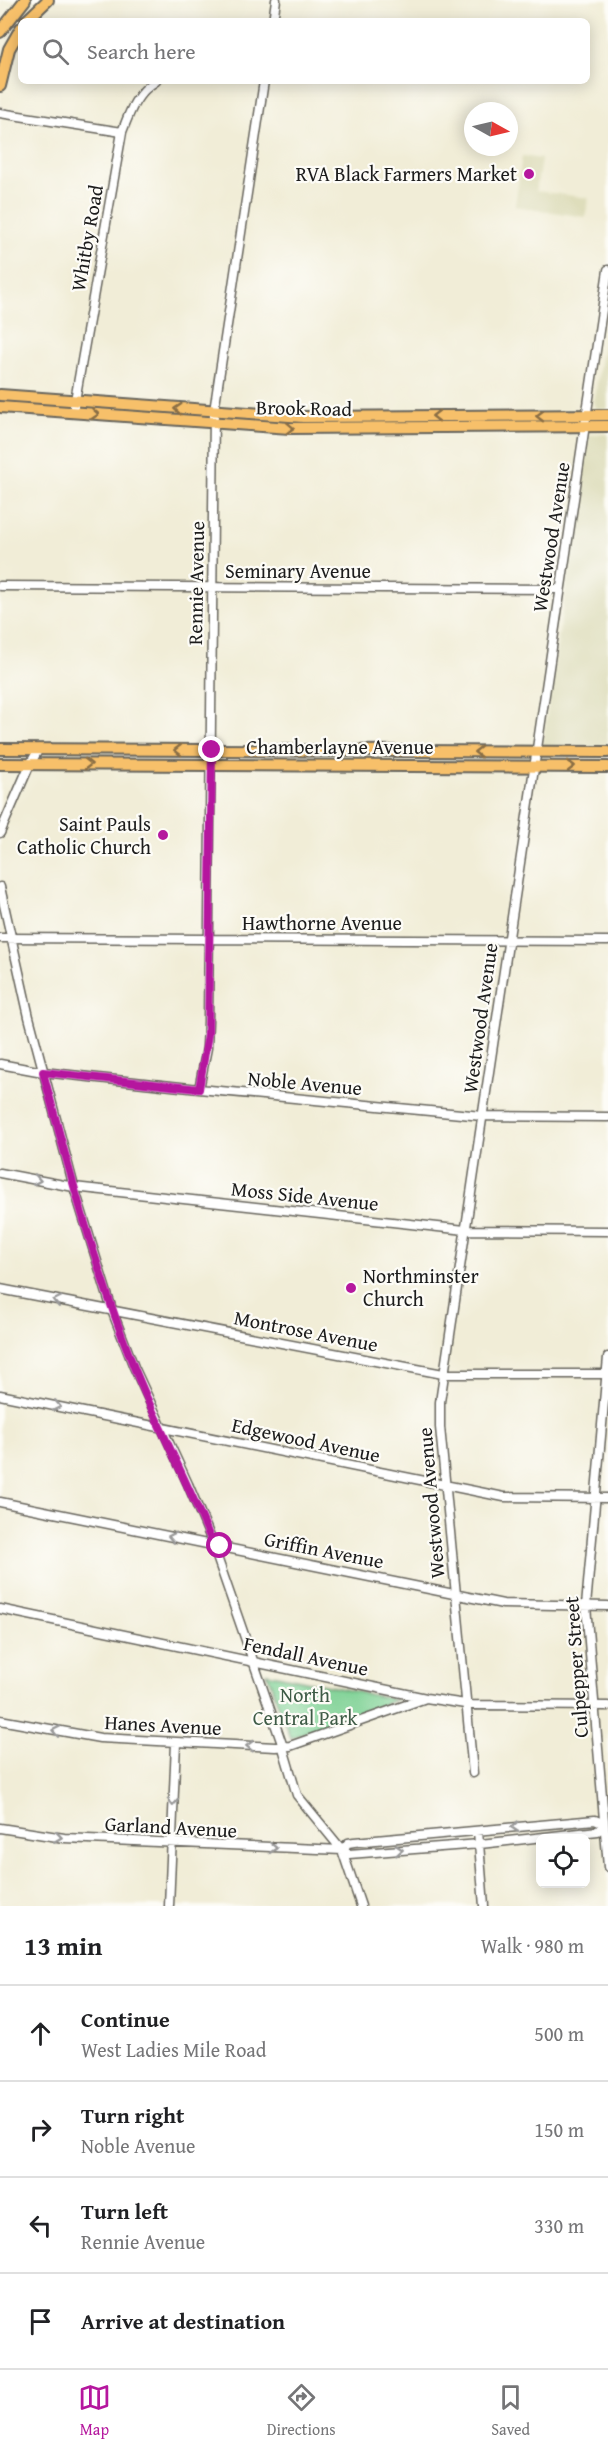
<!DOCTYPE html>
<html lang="en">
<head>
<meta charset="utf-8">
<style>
  :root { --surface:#fff; --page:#f2f2f2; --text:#202124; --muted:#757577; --line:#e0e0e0; --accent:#b5179e }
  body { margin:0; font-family:"Gentium Book Plus",serif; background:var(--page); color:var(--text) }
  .controls { position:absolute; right:18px; bottom:18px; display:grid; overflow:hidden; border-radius:9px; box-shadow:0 3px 15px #0003 }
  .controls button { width:54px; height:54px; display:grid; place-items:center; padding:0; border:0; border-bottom:2px solid var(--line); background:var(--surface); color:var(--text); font:30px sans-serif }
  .compass { position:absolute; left:464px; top:102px; width:54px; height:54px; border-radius:50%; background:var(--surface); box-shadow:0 3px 15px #0003; rotate:98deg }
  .stop { position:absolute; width:18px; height:18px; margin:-14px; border:4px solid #b5179e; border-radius:50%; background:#fff }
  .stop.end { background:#b5179e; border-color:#fff; box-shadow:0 2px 6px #0008 }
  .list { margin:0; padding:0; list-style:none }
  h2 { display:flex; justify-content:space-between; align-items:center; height:78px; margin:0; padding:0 24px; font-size:26px }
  h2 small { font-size:20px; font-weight:400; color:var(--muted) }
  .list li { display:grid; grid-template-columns:39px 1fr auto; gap:18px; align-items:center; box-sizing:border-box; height:96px; padding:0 24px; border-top:2px solid var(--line) }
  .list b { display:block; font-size:22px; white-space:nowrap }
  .list p { margin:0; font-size:20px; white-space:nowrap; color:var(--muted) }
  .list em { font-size:20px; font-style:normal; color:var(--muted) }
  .icon { flex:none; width:33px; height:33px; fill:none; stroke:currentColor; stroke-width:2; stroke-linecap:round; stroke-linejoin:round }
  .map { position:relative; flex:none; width:608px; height:1906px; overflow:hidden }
  .search { position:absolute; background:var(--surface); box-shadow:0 3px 15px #0003; left:18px; right:18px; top:18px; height:66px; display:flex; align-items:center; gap:15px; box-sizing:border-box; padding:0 21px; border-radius:9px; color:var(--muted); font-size:22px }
  .sheet { height:462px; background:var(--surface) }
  nav { display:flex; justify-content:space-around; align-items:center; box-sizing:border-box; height:84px; border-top:2px solid var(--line); background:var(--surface); font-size:16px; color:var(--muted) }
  nav a { display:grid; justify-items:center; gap:3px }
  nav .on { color:var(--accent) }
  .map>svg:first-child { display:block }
</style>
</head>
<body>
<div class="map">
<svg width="608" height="1906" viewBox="0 0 608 1906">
  <rect width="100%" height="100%" fill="#fdfcf7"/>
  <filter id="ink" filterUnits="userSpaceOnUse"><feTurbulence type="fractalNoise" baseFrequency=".0167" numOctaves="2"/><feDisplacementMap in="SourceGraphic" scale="12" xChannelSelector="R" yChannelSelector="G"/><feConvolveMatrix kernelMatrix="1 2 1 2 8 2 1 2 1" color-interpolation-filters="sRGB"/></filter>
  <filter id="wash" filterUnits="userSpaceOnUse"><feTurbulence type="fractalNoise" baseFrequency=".008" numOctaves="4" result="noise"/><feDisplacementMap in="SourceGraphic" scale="24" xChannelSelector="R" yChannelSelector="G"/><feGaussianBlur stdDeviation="1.35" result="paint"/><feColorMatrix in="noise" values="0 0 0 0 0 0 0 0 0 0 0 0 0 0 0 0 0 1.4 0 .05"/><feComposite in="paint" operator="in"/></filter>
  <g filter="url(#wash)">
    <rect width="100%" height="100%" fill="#f1edd7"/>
    <!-- built -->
    <path fill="#deddbb" d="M522,156l19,3 -5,32 53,7 -4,19 -70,-11z
      M608,312v97h-11l-3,-6z
      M608,434v313h-66l47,-312z"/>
    <!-- green -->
    <path fill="#7ed194" stroke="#4d7658" stroke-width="1.5" d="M267,1673l129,27 -106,38z"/>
  </g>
  <g filter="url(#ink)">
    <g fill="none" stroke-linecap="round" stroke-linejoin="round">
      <!-- minor casing -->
      <g stroke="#67655d" stroke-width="11">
        <path id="minor" d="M273,21l3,-21
          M0,113l122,19
          M73,412l49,-280c8,-21 14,-39 34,-51
          M0,586l560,3
          M0,833l30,-69 9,-15
          M0,887l29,130 45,170 39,126 21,54 54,117 21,50 72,207 16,54 45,55 19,56
          M0,938l608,3
          M0,1064l43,8 156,17 283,27 126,1
          M199,1089l8,-41 1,-27 6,-610 50,-330
          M0,1173l74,14 391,43 143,1
          M0,1289l443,85h165
          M608,1357l-22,249 22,261
          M0,1395l504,102 104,1
          M0,1502l503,102 105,2
          M0,1609l426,89 46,7 136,1
          M0,1720l100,18 175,9 15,-1 136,-48
          M473,1773l-33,-346v-25l168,-1132
          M0,1828l64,10 278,12 7,4 131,-10 118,-13 6,-7 -9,-4 -241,22 -6,1 -6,7
          M478,1831l6,75
          M169,1906l7,-163"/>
      </g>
      <!-- major casing -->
      <g stroke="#67655d" stroke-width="14">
        <path id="major" d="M26,21l22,-21
          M0,32l25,-32
          M0,86l9,-37 12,-21
          M0,395l303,22 305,-2
          M0,407l290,21 318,-2
          M0,749l608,3
          M0,764l608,3"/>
      </g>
      <!-- minor -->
      <use href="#minor" stroke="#fff" stroke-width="8"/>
      <!-- major -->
      <use href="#major" stroke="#f7c06b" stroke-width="10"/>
    </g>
    <!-- one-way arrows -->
    <defs><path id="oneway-chevron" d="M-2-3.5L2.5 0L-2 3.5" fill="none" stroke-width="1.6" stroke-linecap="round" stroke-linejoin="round" transform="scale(1.5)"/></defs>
    <g stroke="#8a6e44">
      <use href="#oneway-chevron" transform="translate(178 409) rotate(-176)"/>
      <use href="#oneway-chevron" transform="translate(95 414) rotate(4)"/>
      <use href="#oneway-chevron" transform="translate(436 416) rotate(180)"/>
      <use href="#oneway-chevron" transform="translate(540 416) rotate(180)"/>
      <use href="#oneway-chevron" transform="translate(290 428) rotate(2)"/>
      <use href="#oneway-chevron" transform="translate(178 750) rotate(-180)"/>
      <use href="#oneway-chevron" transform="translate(478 752) rotate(-180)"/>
      <use href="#oneway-chevron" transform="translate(88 764) rotate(1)"/>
      <use href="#oneway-chevron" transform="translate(571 766)"/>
    </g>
    <g stroke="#999">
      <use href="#oneway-chevron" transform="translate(37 1180) rotate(11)"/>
      <use href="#oneway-chevron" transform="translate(57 1301) rotate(-168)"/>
      <use href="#oneway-chevron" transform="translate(57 1406) rotate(12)"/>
      <use href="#oneway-chevron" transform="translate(172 1537) rotate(-168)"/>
      <use href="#oneway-chevron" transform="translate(56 1731) rotate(-169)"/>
      <use href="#oneway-chevron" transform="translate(250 1746) rotate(-178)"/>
      <use href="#oneway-chevron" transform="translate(173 1802) rotate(92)"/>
      <use href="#oneway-chevron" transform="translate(515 1827) rotate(175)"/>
      <use href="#oneway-chevron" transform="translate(58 1837) rotate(8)"/>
      <use href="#oneway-chevron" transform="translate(273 1848) rotate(3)"/>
      <use href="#oneway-chevron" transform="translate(399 1850) rotate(-4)"/>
    </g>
  </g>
  <g fill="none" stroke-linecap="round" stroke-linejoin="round" filter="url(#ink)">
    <!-- route -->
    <path stroke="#b5179e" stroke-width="8" d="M212,750l-4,284 -9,55 -156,-17c26,99 53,198 90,293 24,61 56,119 80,180l7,1"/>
  </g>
  <!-- markers -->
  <g fill="#b5179e" stroke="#fdfcf7" stroke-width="2">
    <circle cx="529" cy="174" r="6"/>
    <circle cx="163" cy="835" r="6"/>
    <circle cx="351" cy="1288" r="6"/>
  </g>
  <g text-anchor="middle" stroke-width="4.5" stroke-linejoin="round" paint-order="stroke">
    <!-- poi labels -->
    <g font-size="20" fill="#1c1c1c" stroke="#fdfcf7" text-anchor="end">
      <text x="517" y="181">RVA Black Farmers Market</text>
      <text x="151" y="831">Saint Pauls<tspan x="151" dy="23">Catholic Church</tspan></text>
      <text x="363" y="1283" text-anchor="start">Northminster<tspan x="363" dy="23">Church</tspan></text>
    </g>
    <!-- street labels -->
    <g font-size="20" fill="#1c1c1c" stroke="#fdfcf7">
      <text transform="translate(87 238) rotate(-80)" y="7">Whitby Road</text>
      <text transform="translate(304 408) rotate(1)" y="7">Brook Road</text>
      <text transform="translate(551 537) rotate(-81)" y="7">Westwood Avenue</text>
      <text x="298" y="578">Seminary Avenue</text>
      <text transform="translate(196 583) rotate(-89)" y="7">Rennie Avenue</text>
      <text x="340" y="754">Chamberlayne Avenue</text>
      <text x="322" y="930">Hawthorne Avenue</text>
      <text transform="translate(480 1018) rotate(-82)" y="7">Westwood Avenue</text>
      <text transform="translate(305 1083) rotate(5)" y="7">Noble Avenue</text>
      <text transform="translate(305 1196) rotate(6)" y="7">Moss Side Avenue</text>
      <text transform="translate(306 1331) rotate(11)" y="7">Montrose Avenue</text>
      <text transform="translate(306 1440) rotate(12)" y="7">Edgewood Avenue</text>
      <text transform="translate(431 1503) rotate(-95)" y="7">Westwood Avenue</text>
      <text transform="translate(324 1550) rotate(11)" y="7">Griffin Avenue</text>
      <text transform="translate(306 1656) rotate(12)" y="7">Fendall Avenue</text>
      <text transform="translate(576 1667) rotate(-94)" y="7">Culpepper Street</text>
      <text transform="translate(163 1725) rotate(3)" y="7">Hanes Avenue</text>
      <text transform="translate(171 1827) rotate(3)" y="7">Garland Avenue</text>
    </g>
    <!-- park labels -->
    <g font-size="20" fill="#3e5b46" stroke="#fdfcf7">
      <text x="305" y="1702">North<tspan x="305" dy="23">Central Park</tspan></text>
    </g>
  </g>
</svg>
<div class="controls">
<button><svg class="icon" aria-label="locate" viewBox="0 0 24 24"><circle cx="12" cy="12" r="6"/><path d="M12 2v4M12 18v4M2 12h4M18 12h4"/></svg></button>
</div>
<svg class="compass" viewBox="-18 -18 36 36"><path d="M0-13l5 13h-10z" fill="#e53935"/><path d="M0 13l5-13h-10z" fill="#757577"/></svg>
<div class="stop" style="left:220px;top:1546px"></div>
<div class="stop end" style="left:212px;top:750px"></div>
<div class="search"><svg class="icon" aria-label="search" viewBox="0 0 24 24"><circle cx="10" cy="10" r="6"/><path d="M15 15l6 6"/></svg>Search here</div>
</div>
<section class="sheet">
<h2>13 min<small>Walk · 980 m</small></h2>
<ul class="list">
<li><svg class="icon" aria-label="ahead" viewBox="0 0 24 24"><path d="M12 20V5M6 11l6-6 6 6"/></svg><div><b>Continue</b><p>West Ladies Mile Road</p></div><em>500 m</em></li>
<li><svg class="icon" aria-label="right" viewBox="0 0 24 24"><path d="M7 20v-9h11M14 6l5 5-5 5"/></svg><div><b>Turn right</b><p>Noble Avenue</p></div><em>150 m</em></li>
<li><svg class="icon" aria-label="left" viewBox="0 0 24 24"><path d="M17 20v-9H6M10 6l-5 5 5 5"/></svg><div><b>Turn left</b><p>Rennie Avenue</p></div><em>330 m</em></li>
<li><svg class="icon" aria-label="arrive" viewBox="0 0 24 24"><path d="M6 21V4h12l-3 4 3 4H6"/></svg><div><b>Arrive at destination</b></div></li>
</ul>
</section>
<nav>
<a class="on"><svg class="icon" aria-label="map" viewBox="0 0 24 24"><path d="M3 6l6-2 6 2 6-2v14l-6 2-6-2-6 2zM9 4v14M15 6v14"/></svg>Map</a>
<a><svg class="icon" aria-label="directions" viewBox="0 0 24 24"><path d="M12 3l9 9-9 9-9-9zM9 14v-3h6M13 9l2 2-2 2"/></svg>Directions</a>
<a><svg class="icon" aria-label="saved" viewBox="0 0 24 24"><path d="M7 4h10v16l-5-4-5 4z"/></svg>Saved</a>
</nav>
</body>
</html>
